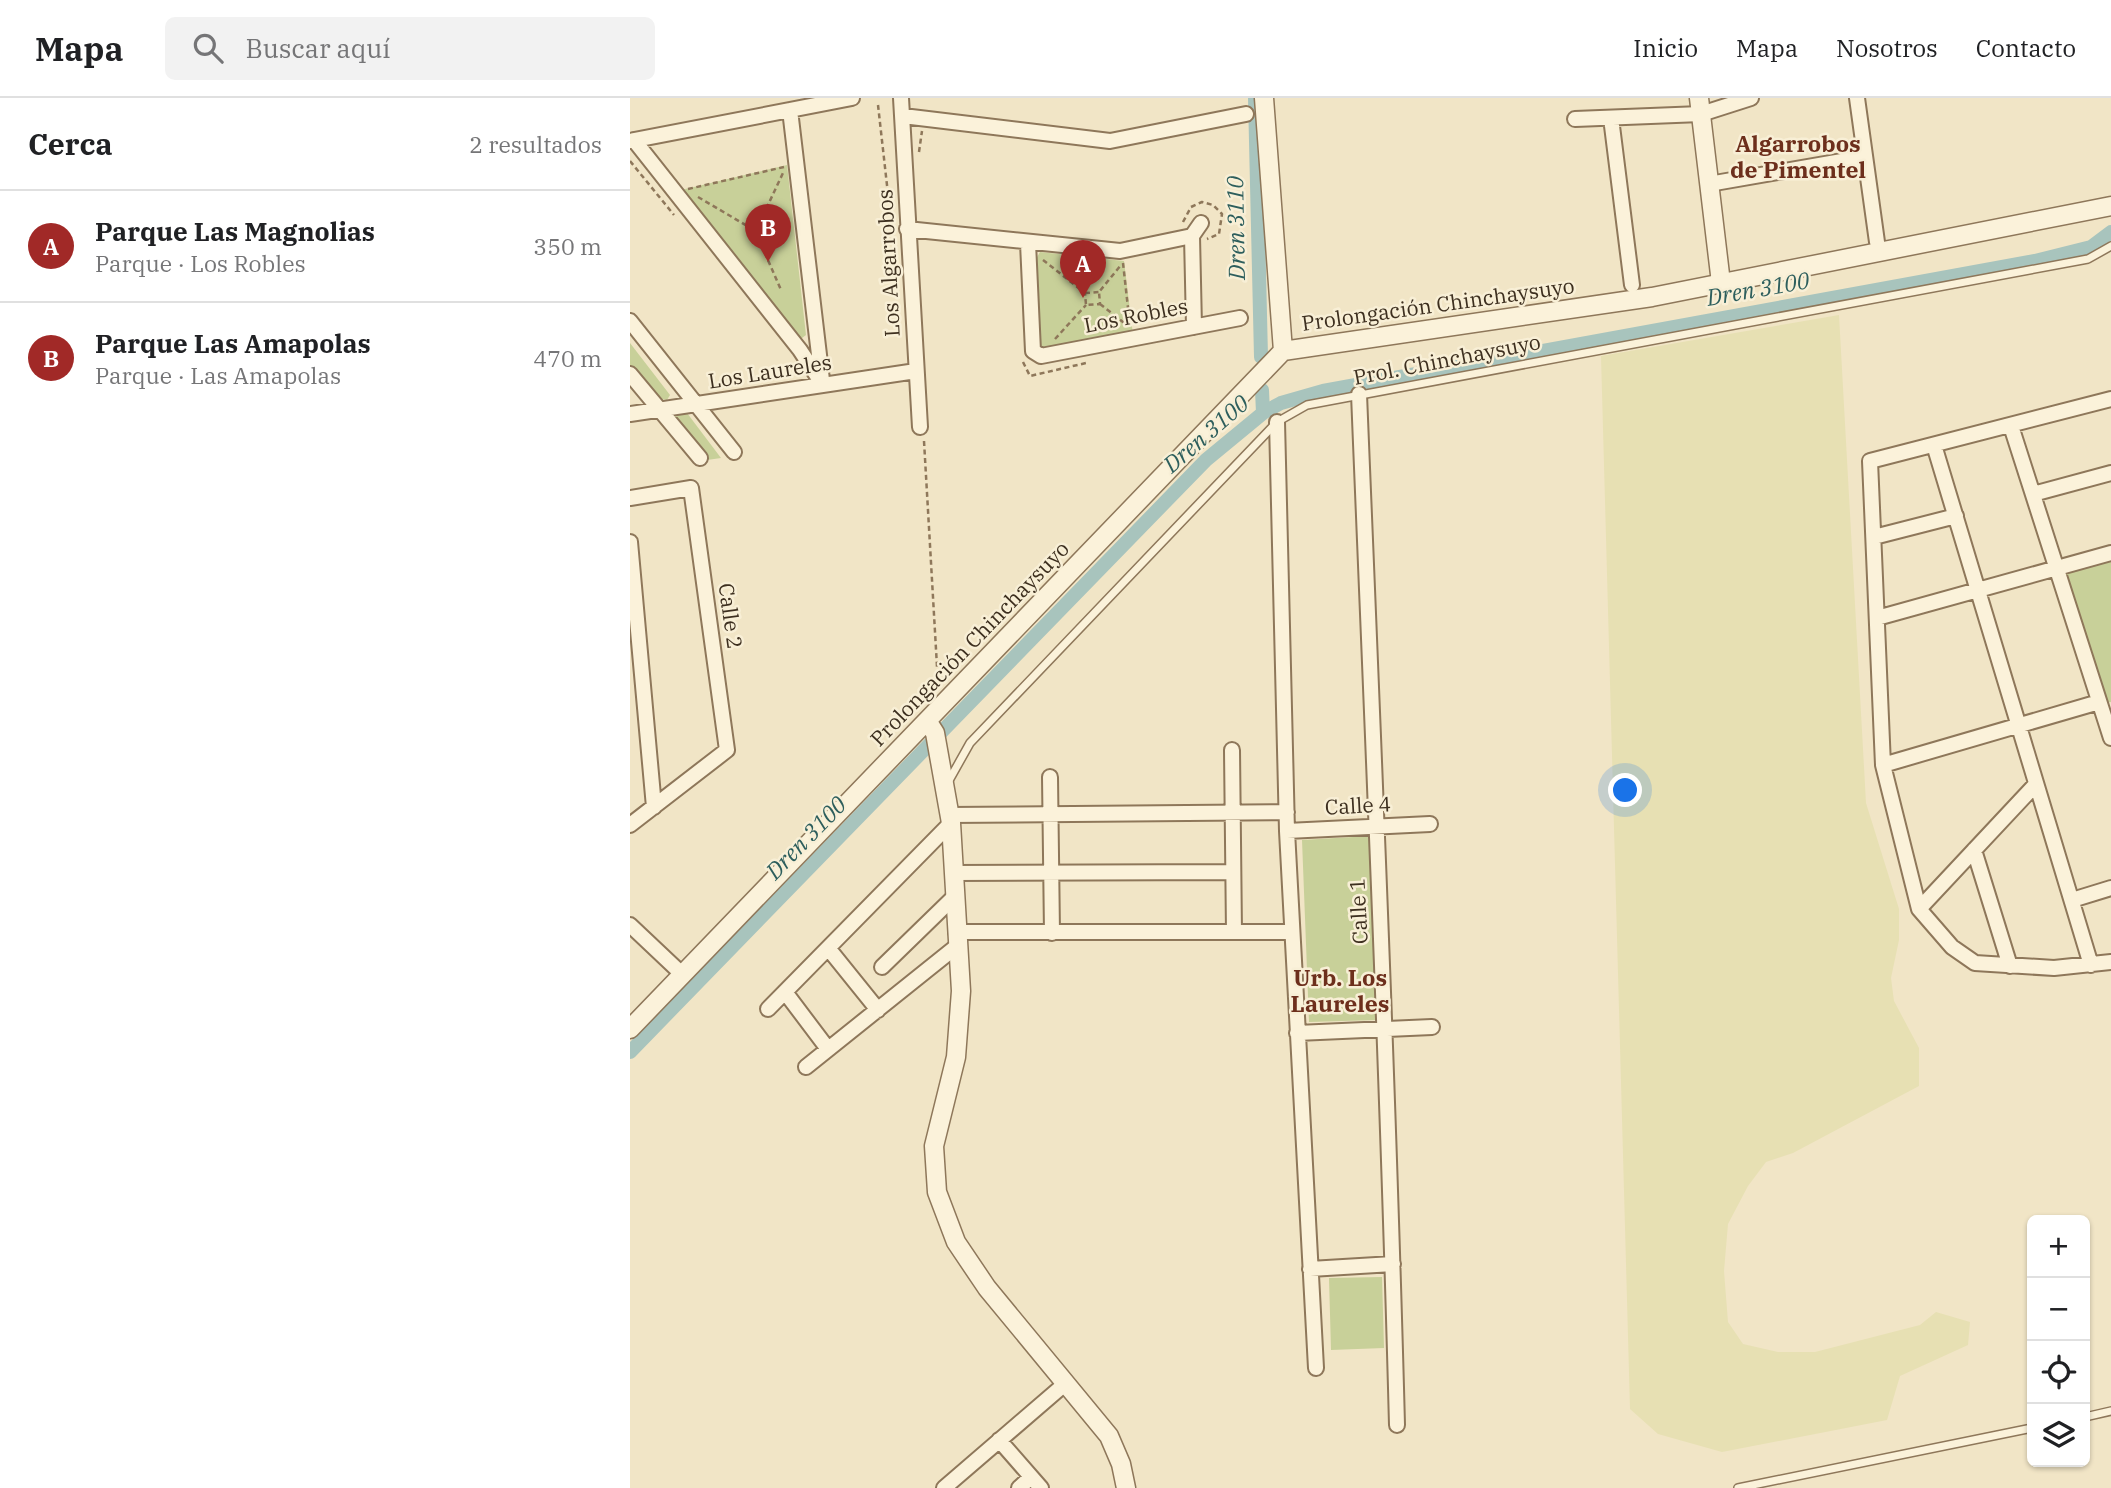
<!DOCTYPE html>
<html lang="es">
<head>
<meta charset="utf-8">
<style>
  :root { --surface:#fff; --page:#f2f2f2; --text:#202124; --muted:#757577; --line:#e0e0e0; --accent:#a12927 }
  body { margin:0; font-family:"IBM Plex Serif",serif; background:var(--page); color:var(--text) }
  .controls { position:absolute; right:21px; bottom:21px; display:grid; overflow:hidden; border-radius:10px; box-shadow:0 2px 5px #0004 }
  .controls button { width:63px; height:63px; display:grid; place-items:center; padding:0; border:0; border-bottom:2px solid var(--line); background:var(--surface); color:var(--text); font:35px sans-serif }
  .you { position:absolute; left:996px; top:693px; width:24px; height:24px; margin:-18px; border:5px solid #fff; border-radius:50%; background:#1a73e8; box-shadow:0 0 0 10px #1a73e833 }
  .badge { display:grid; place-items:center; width:46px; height:46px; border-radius:50%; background:var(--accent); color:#fff; font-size:23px; font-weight:700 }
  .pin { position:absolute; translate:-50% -58px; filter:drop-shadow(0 2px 4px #0008) }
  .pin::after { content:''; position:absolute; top:37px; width:24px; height:21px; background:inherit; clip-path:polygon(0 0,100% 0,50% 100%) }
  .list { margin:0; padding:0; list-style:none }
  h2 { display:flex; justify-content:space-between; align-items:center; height:91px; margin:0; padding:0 28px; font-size:30px }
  h2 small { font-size:23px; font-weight:400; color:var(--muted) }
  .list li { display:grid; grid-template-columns:46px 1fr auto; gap:21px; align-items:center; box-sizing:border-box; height:112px; padding:0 28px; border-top:2px solid var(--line) }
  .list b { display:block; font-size:26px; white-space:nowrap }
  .list p { margin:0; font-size:23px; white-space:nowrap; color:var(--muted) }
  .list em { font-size:23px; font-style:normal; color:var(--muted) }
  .icon { flex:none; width:38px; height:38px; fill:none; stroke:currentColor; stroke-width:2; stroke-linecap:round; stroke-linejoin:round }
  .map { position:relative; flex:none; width:1481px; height:1390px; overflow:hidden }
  header { display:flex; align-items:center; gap:42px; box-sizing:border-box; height:98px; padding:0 35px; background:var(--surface); border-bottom:2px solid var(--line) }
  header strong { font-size:33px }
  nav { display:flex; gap:38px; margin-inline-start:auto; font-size:24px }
  .search { width:490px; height:63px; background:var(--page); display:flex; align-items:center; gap:18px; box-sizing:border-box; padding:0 24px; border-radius:10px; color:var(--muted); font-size:26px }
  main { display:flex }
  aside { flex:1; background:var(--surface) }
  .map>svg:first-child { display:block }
</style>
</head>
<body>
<header>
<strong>Mapa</strong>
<div class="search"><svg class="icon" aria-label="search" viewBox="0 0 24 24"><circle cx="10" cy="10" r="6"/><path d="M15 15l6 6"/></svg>Buscar aquí</div>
<nav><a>Inicio</a><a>Mapa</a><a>Nosotros</a><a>Contacto</a></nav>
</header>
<main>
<aside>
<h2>Cerca<small>2 resultados</small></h2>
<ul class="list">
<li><span class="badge">A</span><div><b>Parque Las Magnolias</b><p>Parque · Los Robles</p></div><em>350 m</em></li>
<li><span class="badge">B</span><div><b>Parque Las Amapolas</b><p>Parque · Las Amapolas</p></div><em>470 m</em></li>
</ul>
</aside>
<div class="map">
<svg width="1481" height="1390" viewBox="0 0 1481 1390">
  <rect width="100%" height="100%" fill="#f1e5c6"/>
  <!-- farmland -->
  <path fill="#e7e0b3" d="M1209,217l27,488 33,106v31l-8,38 3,23 25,47v38l-126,67 -27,9 -18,24 -20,38 -4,47 4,51 15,22 35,8h37l105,-27 16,-13 34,10 -2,23 -68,31 -13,44 -165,32 -64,-18 -28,-25 -29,-1053z"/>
  <!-- green -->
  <path fill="#c8d099" d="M157,67l19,170 -4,3 -6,-1 -115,-147z
    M410,154l84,9 9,74 -87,18 -6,-6 -4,-88z
    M0,245l40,52 -3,5 -11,-2 -26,-33z
    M50,314l7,1 34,45 -14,2 -32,-39v-6z
    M1481,460v144l-5,1 -43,-132z
    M740,738l7,184 -68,2 -7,-182z
    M752,1179l2,71 -53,2 -2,-72z"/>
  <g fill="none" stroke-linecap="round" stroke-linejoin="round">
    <!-- canal -->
    <path stroke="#a8c4bd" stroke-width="14" d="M625,0l6,259
      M632,292l1,23
      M0,954l576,-592 57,-47 18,-10 42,-12 712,-130 56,-14 20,-15"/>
    <!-- service casing -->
    <g stroke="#8e775a" stroke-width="10">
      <path id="service" d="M317,686l23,-41 307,-321 30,-17 781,-146 23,-13
        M1455,1319l26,-6
        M1108,1390l294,-60"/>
    </g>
    <!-- minor casing -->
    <g stroke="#8e775a" stroke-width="18">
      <path id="minor" d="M271,0l19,329
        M1227,0l20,144
        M160,12l32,270
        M273,18l207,25 136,-27
        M981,20l21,167
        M945,21l126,-5 50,-16
        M4,42l166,210 23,35
        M0,43l222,-43
        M1079,86l156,-27
        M277,131l213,22 72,-15 9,-13
        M562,138l2,91
        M398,145l5,108 8,5 199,-38
        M0,223l104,131
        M0,276l70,84
        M729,296c14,344 29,687 38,1031
        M1481,301l-241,62 13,304 36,144 33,38 23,16 79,5 57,-6
        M0,316l286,-43
        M647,324l10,409 29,537
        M1381,328l100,312
        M1304,347l157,520
        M1403,396l78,-21
        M0,400l61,-10 36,262 -97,75
        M1244,439l82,-21
        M0,444l24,265
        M1247,520l234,-65
        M602,652l2,182
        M1253,667l216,-63
        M420,679l2,156
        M319,717l338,-3
        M657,733l143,-7
        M1344,752l36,116
        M323,775l280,-1
        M1442,802l39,-12
        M1289,811l117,-125
        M0,827l53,50
        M326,834h336
        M198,850l50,62
        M252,869l73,-71
        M155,894l43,57
        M138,911l183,-186
        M667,935l135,-6
        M176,969l151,-121
        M680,1171l83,-5
        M369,1342l42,48
        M314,1390l122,-105
        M389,1390l12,-11"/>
    </g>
    <!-- tertiary casing -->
    <g stroke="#8e775a" stroke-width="21">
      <path id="tertiary" d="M634,0l19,253
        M1069,0l22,185
        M298,624l7,11 16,90 10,168 -5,66 -22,89 3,46 19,50 31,46 122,148 12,28 5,24
        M0,931l653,-678 369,-54 459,-91"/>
    </g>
    <!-- path -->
    <path stroke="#8e775a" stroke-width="2.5" stroke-dasharray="5 3.5" stroke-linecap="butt" d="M248,7l10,89 5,-1
      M289,54l3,-21
      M0,63l44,54
      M58,91l96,-22
      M68,99l51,30
      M553,124l8,-15 11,-5 11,3 9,9 -3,20 -12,5
      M118 132a7 7 0 1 1 14 0a7 7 0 1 1-14 0Z
      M129,126l24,-51
      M128,139l23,53
      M413,162l42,33 1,12 14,-1 -1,-12 22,-27
      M493,165l7,63
      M455,195l14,-1
      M470,206l28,22
      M425,241l31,-34
      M393,264l7,14 56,-13
      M294,343l14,243"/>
    <!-- service -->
    <use href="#service" stroke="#fbf2da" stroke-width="7"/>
    <!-- minor -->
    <use href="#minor" stroke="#fbf2da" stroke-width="14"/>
    <!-- tertiary -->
    <use href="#tertiary" stroke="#fbf2da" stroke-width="18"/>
  </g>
  <g text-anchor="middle" stroke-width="5" stroke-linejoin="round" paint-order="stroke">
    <!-- street labels -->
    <g font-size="21" fill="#3d2f1f" stroke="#f8efd6">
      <text transform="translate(259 165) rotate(-93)" y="7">Los Algarrobos</text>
      <text transform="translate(808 207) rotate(-8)" y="7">Prolongación Chinchaysuyo</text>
      <text transform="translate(506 218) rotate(-11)" y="7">Los Robles</text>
      <text transform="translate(817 262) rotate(-11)" y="7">Prol. Chinchaysuyo</text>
      <text transform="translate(140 274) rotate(-9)" y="7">Los Laureles</text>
      <text transform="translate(100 518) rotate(82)" y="7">Calle 2</text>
      <text transform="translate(340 546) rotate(-46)" y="7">Prolongación Chinchaysuyo</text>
      <text transform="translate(728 708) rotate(-3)" y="7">Calle 4</text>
      <text transform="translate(729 813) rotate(-93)" y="7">Calle 1</text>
    </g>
    <!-- neighbourhood labels -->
    <g font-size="23" font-weight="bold" fill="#6d2f1c" stroke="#f8efd6">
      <text x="1168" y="54">Algarrobos<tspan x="1168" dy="26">de Pimentel</tspan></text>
      <text x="710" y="888">Urb. Los<tspan x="710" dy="26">Laureles</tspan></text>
    </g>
    <!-- water labels -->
    <g font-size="23" font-style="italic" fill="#2d5e5c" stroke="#f8efd6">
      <text transform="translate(606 130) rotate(-91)" y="8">Dren 3110</text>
      <text transform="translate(1128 191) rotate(-10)" y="8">Dren 3100</text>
      <text transform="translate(576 336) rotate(-41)" y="8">Dren 3100</text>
      <text transform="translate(176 740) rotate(-46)" y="8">Dren 3100</text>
    </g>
  </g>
</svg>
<div class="controls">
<button>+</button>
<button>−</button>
<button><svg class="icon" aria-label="locate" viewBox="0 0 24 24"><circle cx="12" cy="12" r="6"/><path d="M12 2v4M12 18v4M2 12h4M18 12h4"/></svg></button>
<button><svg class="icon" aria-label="layers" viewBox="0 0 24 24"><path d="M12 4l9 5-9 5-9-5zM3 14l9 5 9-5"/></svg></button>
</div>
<div class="you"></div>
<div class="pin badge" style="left:453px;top:200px">A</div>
<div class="pin badge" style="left:138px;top:164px">B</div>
</div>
</main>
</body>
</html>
